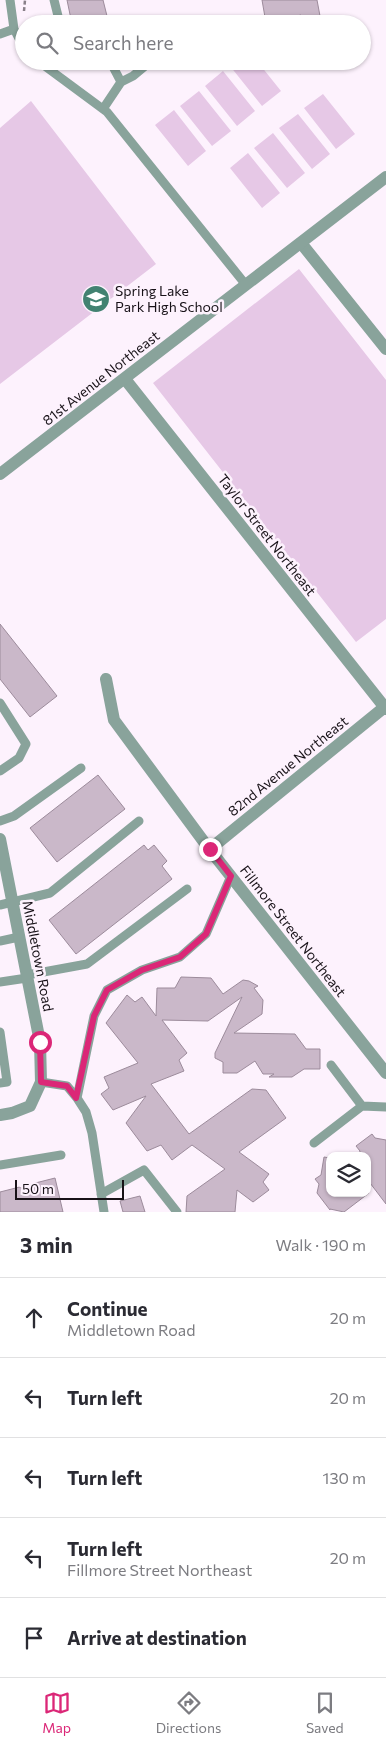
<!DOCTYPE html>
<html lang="en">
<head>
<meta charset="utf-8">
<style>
  :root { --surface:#fff; --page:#f7f7f7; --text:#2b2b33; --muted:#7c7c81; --line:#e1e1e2; --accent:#db2777 }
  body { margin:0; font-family:Commissioner,sans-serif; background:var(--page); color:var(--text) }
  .controls { position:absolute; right:15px; bottom:15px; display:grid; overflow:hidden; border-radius:10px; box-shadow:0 1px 4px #0004 }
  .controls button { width:45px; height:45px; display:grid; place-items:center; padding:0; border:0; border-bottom:1px solid var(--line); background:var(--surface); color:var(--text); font:25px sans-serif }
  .scale { position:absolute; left:15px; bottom:12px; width:109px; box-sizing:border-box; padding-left:5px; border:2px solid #181218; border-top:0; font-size:14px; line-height:18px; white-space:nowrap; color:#181218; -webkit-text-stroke:4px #fdf2fd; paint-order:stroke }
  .stop { position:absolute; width:15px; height:15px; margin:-11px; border:4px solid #db2777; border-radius:50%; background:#fff }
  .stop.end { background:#db2777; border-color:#fff; box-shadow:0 1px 5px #0008 }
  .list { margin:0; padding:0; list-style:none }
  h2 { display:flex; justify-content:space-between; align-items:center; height:65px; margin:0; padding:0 20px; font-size:21px }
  h2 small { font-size:16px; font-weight:400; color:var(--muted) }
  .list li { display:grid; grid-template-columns:32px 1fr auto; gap:15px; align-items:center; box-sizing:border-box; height:80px; padding:0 20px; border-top:1px solid var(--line) }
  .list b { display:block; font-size:19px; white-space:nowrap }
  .list p { margin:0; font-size:16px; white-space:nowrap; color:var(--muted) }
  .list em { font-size:16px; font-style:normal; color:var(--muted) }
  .icon { flex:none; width:28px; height:28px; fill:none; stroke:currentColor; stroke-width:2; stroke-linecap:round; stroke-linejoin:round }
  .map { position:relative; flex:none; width:386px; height:1212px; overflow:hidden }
  .search { position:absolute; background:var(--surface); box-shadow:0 1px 4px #0004; left:15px; right:15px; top:15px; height:55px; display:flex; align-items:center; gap:12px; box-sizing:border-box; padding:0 18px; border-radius:28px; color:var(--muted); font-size:19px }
  .sheet { height:465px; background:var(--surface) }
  nav { display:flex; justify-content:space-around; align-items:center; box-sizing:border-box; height:70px; border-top:1px solid var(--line); background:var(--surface); font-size:14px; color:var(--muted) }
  nav a { display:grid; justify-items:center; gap:2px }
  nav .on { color:var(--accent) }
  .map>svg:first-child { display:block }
</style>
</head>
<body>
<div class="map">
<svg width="386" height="1212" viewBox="0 0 386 1212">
  <rect width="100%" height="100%" fill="#fdf2fd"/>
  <!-- green -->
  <path fill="#e6c8e6" d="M235,61h22l24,30 -19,15 -32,-40z
    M223,71l32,40 -18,15 -32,-40z
    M199,91l32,40 -19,15 -32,-40z
    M323,94l32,40 -19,15 -32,-41z
    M31,101l125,163 -156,120v-256z
    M174,110l32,41 -18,15 -33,-41z
    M298,114l32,40 -18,15 -33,-41z
    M273,133l32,40 -18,15 -33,-40z
    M248,153l32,40 -18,15 -32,-40z
    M299,269l87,111v239l-30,23 -203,-259z"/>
  <!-- building -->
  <path fill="#cab8c9" stroke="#9c8b9b" d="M67,0h36l6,24h-37z
    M262,0h55l3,16 -19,5v-6l-35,8z
    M0,624l57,72 -27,21 -30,-38z
    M98,775l27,34 -68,53 -27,-34z
    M144,845l4,5 6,-5 13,16 -5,5 10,13 -96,75 -27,-34z
    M181,977l30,1 12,16 20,-14 6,1 9,5 -4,2 9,12 -1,14 -28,19 61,1 11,15h14v20h-16l-12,8h-23l5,-3h-11l-8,-13 -18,12h-14v-11l-8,-4v-5l27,-56 -34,24 -46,-1 25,33 -8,7 5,11 -33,13 38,50 63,-45 14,1 20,28 -47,34 30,22 -6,8 6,8 -16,12 -16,-12 -2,22h-49l1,-16 38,-27 -33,-24 -20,15 -11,-15 -14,6 -21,-28 20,-27 -33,14 -12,-16 8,-6 -5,-11 34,-14 -32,-40 21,-28 8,7 7,-5 14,19 1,-28h18z
    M372,1134l3,4 11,2v64l-19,-25v-23h-8l1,-5 -4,-5z
    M324,1157l6,1v35h39l-25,19 -14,-3v1l-13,-17 2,-9 -4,-5 6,-4z
    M55,1178l8,34h-63v-20z
    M140,1196l5,16h-22l-3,-11z"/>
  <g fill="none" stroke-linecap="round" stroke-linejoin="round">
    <!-- path -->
    <path stroke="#898089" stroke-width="2.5" stroke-dasharray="4 2.5" stroke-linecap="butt" d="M24,11l1,-11"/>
    <!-- service -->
    <path stroke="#89a39b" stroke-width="9" d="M10,0l4,29 10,19
      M54,0l6,24
      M228,24l8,-2
      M0,34l14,-5
      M38,61l69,51 139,173
      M110,61l11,21
      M103,109l18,-27 12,-6 18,-15
      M0,703l26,41 -7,14 -19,13
      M0,821l14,-5 67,-48
      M0,905l50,-12 89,-72
      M0,941l19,-4
      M27,975l60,-11 100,-75
      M0,982l27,-4
      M0,1032l7,50 -7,1
      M331,1065l31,41
      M41,1082l26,4 10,12
      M314,1143l48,-37 24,1
      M0,1165l61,-10
      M101,1194l43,-24 33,42
      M104,1212l-12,-79 -6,-21 -9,-14 17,-82 13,-26 35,-20 38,-13 26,-23 25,-58"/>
    <!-- minor -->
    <path stroke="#89a39b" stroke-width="12" d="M301,243l85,106
      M125,379l261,330
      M106,679l8,41 93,126 179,227
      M0,839l40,203 1,40 -11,24 -18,7 -12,2
      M210,849l176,-143"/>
    <!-- tertiary -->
    <path stroke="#89a39b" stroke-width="12" d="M0,474l386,-297"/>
  </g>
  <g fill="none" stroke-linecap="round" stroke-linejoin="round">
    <!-- route -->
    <path stroke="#db2777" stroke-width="6" d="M40,1042l1,40 26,4 9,12 18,-82 13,-26 35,-20 38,-13 26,-23 25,-58 -21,-27"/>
  </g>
  <!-- icons -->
  <defs>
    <g id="school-disc" transform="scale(1.4375)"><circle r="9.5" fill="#428271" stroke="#fdf2fd"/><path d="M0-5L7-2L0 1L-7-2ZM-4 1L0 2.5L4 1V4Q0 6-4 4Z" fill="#fff"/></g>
  </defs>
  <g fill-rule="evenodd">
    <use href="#school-disc" x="96" y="299"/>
  </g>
  <g text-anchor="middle" stroke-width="5" stroke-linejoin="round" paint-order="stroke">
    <!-- poi labels -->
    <g font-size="14" fill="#181218" stroke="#fdf2fd" text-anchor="start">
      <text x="115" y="296">Spring Lake<tspan x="115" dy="16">Park High School</tspan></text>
    </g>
    <!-- street labels -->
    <g font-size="14" fill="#181218" stroke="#fdf2fd">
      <text transform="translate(101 378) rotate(-38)" y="5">81st Avenue Northeast</text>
      <text transform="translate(267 535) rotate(52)" y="5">Taylor Street Northeast</text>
      <text transform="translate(288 766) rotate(-39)" y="5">82nd Avenue Northeast</text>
      <text transform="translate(293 931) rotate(52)" y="5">Fillmore Street Northeast</text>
      <text transform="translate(38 956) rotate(79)" y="5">Middletown Road</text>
    </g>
  </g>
</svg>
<div class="controls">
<button><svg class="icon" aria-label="layers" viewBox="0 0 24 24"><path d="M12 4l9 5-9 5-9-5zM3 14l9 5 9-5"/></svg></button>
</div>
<div class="scale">50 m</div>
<div class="stop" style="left:40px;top:1042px"></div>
<div class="stop end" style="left:210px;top:849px"></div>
<div class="search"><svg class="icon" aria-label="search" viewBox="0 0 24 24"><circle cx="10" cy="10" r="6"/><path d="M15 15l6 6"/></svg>Search here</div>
</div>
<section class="sheet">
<h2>3 min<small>Walk · 190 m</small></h2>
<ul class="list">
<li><svg class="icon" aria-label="ahead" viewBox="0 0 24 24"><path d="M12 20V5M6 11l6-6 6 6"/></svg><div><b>Continue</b><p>Middletown Road</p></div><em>20 m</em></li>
<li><svg class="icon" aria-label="left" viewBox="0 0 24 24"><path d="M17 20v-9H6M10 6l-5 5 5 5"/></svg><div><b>Turn left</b></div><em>20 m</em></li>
<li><svg class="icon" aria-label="left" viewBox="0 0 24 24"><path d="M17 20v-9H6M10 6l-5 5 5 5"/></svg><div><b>Turn left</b></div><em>130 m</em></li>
<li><svg class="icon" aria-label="left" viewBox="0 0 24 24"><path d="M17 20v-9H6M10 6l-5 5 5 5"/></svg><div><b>Turn left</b><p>Fillmore Street Northeast</p></div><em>20 m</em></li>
<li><svg class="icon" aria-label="arrive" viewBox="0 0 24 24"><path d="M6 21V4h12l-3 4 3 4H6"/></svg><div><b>Arrive at destination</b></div></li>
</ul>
</section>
<nav>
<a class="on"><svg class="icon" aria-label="map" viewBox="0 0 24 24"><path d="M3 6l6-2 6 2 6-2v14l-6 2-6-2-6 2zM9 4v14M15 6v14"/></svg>Map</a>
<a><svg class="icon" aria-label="directions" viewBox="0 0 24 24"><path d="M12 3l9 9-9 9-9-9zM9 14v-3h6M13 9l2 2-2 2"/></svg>Directions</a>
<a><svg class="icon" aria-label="saved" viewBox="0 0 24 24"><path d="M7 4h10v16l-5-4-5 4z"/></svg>Saved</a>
</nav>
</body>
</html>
